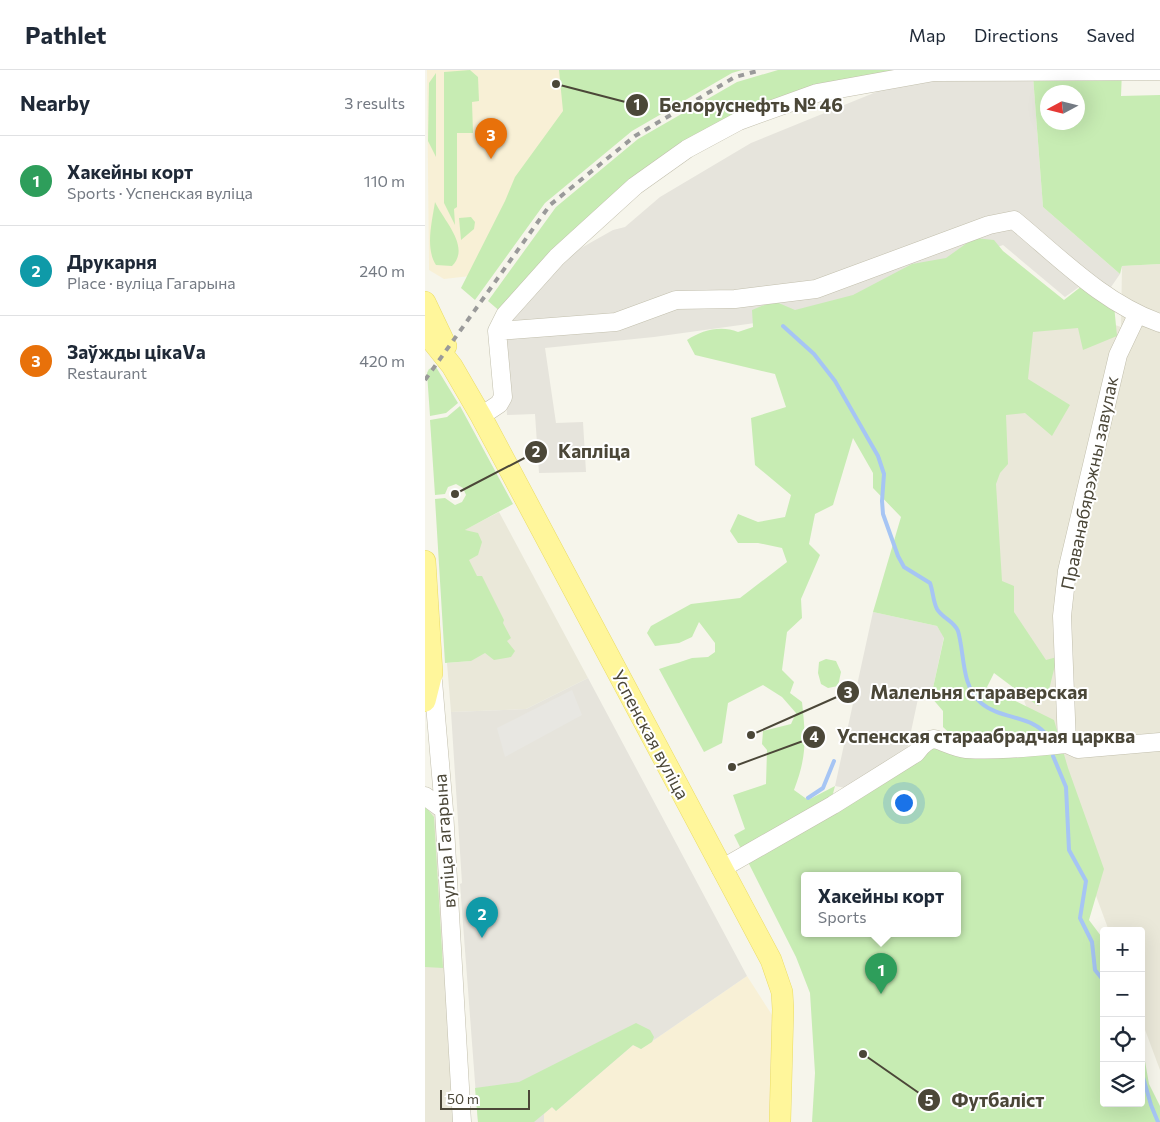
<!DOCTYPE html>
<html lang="en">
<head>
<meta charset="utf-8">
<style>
  :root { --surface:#fff; --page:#f2f2f3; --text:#1f2937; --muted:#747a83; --line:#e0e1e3; --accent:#1a73e8 }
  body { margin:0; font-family:Commissioner,sans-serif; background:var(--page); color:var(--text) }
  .controls { position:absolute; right:15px; bottom:15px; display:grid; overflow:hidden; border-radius:5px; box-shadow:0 5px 20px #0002 }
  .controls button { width:45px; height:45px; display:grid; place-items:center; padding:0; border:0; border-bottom:1px solid var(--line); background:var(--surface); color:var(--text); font:25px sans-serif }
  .compass { position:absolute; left:615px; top:15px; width:45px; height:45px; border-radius:50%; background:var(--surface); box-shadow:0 5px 20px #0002; rotate:263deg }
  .scale { position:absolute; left:15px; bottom:12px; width:90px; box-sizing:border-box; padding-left:5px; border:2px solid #4b4738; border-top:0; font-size:14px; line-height:18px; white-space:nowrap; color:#4b4738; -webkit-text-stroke:4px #fff; paint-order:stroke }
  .you { position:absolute; left:478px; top:732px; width:18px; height:18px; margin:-12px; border:4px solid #fff; border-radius:50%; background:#1a73e8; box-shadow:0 0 0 8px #1a73e833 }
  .badge { display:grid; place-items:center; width:32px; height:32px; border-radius:50%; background:var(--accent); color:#fff; font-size:16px; font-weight:700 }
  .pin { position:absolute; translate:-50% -41px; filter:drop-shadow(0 1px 2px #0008) }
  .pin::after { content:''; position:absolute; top:26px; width:18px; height:15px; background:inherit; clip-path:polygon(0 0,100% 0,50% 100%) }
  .popup { position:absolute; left:376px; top:802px; width:160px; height:65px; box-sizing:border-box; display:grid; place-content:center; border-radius:5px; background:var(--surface); filter:drop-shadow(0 1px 4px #0005); font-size:16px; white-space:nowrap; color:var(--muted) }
  .popup b { font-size:19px; color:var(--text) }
  .popup::after { content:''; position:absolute; left:50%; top:100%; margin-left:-10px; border:10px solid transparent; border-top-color:var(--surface) }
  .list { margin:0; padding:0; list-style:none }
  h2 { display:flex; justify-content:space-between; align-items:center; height:65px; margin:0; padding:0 20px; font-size:21px }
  h2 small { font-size:16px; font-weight:400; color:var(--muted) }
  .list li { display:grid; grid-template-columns:32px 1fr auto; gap:15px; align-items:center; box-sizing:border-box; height:90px; padding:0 20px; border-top:1px solid var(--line) }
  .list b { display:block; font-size:19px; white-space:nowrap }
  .list p { margin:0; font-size:16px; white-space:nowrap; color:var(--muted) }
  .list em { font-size:16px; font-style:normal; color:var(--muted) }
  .icon { flex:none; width:28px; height:28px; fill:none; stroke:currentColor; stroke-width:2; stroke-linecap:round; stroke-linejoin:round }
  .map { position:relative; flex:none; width:735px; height:1052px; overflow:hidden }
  header { display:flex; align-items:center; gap:30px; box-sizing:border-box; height:70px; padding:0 25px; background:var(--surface); border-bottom:1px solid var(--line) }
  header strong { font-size:24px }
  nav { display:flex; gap:28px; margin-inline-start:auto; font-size:18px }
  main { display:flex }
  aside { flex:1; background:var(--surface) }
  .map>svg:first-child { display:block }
</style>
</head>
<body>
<header>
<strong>Pathlet</strong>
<nav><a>Map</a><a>Directions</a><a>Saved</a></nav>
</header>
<main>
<aside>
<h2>Nearby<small>3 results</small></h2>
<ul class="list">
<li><span class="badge" style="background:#2e9e5b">1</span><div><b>Хакейны корт</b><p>Sports · Успенская вуліца</p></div><em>110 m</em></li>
<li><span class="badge" style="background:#0f9aa8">2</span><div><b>Друкарня</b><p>Place · вуліца Гагарына</p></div><em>240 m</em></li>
<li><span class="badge" style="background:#e8710a">3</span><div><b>Заўжды цікаVа</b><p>Restaurant</p></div><em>420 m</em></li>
</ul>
</aside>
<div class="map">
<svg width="735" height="1052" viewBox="0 0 735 1052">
  <rect width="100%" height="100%" fill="#f6f5eb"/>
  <!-- residential -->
  <path fill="#eae8d9" d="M735,194v806l-19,-51v-88h-32l-118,-320 -11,-333 141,49 1,-61z
    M74,442l89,166 -62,31 -75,3 -4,-49 24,-2 -16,-126z
    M0,731l13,15 18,306h-31z"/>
  <!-- commercial -->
  <path fill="#f8f0d6" d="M2,0h136l3,40 -96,166 -26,3 -15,-9z
    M322,906l25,39 -2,107h-226l-1,-8 9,-7 4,4 77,-66 8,4z"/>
  <!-- industrial -->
  <path fill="#e6e4dc" d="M608,6l10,131 77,67 -20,29 -21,-16 -14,10 -62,-52 -184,69 -165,23 -109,11 11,75 27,-1 3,50 -47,1 -4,-59 -28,1 -5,-74 7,-24 49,-56 55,-31 12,-3 35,-30 91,-54 162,-66z
    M448,542l64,14 7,11 -13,60 -12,-3 -13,61 -55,34 -16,-3z
    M163,608l159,298 -106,73 -8,-4 -77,66 -4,-4 -8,7v8h-66l-18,-238 2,-1 -11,-171 75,-3z"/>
  <!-- green -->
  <path fill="#c7ecb3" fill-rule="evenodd" d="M45,0l8,7 1,24 -7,1 1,31h-16v74l-3,2 1,16 -11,-22v-131z
    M134,0h183l-10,3 -100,58 -87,72 -70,97 -14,-12 44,-87 10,-24 48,-66z
    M353,0h137l-16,2 -213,75 -184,166 -14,-12 68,-94 82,-68 99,-57z
    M697,0l-1,26 39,-1v169l-38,2 -2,8 -77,-67 -10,-131zM622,22h30v30h-30z
    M11,3v84l-8,-16 1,-58z
    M10,132c9,19 36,45 17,64l-16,-1c-11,-17 -4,-43 -1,-63z
    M46,147l4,5 -1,7 -13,11 -2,-22z
    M549,168l20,2 9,11 61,49 23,-18 27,23 3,31 -34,14 -5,-22 -45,4 -5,47 42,26 -18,31 -27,-23 -19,2 2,49 -8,9 -4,11 6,97 12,5v26l32,48 11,-3 -9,37 -10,12 -44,-33 -7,14 67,33 14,48 36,101 -15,51 15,20v163h37v-65l8,46 11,22v16h-348l3,-49 -5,-80 -14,-36 -49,-97 180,-111 32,-7 -16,-15v-16l-12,-14 13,-59 -7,-12 -64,-14 28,-95 -28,-29v-15l-20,-35 -20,67 -18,9 -6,30 11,11 -19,44 1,19 -15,14 -5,38 12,12 -4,11 12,9c4,36 5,54 -8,88l14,10 27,-14 -4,15 -89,50 -8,-16 11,-6 -12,-34 33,-11 1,-34 -5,-6 1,-13 28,-7 5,-11 -14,-16 -19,-12 -35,18 -6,40 -18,9 -45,-83 33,-11 16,-1 7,-5v-9l-16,-21 -7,15 -13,6 -24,3 -8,-13 4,-7 40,-22 49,-6 47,-36 -5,-14 -24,-5h-20l-8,-12 8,-17 20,8 27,-5 6,-22 -36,-30 -4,-47 35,-11 -11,-33 -80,-19 -8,-15c15,-10 34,-15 51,-8l15,-5 -1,-17 22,-9 21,9 58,-15 59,-31 34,-6zM380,805h152v58h-152z
    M11,297l22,36 -12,10 -16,3 -3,-43 2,-4z
    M35,336l53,98 -48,26 13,3 4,9 -4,13 -9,5 8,16h5l22,44 -1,3 8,15 -4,3 8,10 -4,6 -17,3 -9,-7 -14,8 -26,2 -10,-164 10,-1 10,7 7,-3 4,-7 -3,-7 -7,-4 -8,3 -3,7 -10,1 -5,-75 17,-3z
    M401,589l10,2 5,11 -3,14 -10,2 -7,-4 -3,-11 1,-11z
    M0,736l9,11 9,151 -18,-1z
    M211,953l14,7 4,7 -2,5 -11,7 -8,-4 -77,66 -4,-4 -18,15h-56l-3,-34 44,-6z"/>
  <!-- parking -->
  <path fill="#e8e7e2" d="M147,620l10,25 -77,42 -8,-29z"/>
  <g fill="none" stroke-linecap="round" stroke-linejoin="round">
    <!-- stream -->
    <path stroke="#a6c5f4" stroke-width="4" d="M358,256l31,28 21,27 43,75 6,18 -2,27 1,13 15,42 6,11 26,16c3,8 3,18 7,26 5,9 17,12 21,22 7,24 3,55 23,72 20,17 53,12 67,34
      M628,686l13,31 3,63 17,31 -6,37 12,24 3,28 9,11
      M383,728l15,-10 11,-27
      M716,1000l10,35 7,17"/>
    <!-- minor casing -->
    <g stroke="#c2bfad" stroke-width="19">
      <path id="minor" d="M72,261l119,-9 60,-22 59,-1 81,-10 173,-64 25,-5c45,37 90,84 146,103
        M56,346l18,-12 4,-7 -6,-66 8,-16 52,-58 78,-71 52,-37 52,-28 78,-28 117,-21 226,-1
        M8,611l11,129 18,312
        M642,674l-5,-128 5,-45 51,-216 19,-40
        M0,726l19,14
        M296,799l112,-64 83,-52c5,-6 9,-13 18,-14 4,0 21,9 32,10 34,2 67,-2 101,-5l11,5 82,-7"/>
    </g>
    <!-- major casing -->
    <g stroke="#eadc65" stroke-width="22">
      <path id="major" d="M0,232l21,44
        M0,262l27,34 29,50 290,544 11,32 1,17 -3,113
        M0,491l7,112 -7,28"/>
    </g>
    <!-- minor -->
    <use href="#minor" stroke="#fff" stroke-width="18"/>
    <!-- major -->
    <use href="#major" stroke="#fff69b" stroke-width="21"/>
    <!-- rail -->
    <path stroke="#9a9a9a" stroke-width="4" stroke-dasharray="6 6" stroke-linecap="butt" d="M0,310l125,-175 85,-69 100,-59 26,-7"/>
  </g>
  <g text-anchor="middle" stroke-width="4" stroke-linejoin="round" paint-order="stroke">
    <!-- street labels -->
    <g font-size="18" fill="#4b4738" stroke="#fff">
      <text transform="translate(665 413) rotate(-78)" y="6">Праванабярэжны завулак</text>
      <text transform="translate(225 665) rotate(62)" y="6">Успенская вуліца</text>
      <text transform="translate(20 771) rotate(-94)" y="6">вуліца Гагарына</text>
    </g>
  </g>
  <!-- callouts -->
  <path fill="none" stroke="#4b4738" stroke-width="2" d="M131 14L212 35M30 424L111 382M326 665L423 622M307 697L389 667M438 984L504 1030"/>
  <g fill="#4b4738" stroke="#fff" stroke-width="2">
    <circle cx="131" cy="14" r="5"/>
    <circle cx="30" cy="424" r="5"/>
    <circle cx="326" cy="665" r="5"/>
    <circle cx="307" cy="697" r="5"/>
    <circle cx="438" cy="984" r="5"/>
    <circle cx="212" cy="35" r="12"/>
    <circle cx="111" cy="382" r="12"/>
    <circle cx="423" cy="622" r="12"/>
    <circle cx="389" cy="667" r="12"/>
    <circle cx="504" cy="1030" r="12"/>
  </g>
  <g font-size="15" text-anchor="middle" font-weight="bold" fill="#fff">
    <text x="212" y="40">1</text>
    <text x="111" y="387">2</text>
    <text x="423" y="628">3</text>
    <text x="389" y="672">4</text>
    <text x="504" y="1036">5</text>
  </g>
  <g font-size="19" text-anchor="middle" font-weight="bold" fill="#4b4738" stroke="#fff" stroke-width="4" stroke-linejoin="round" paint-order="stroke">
    <text x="326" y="42">Белоруснефть № 46</text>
    <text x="169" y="388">Капліца</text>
    <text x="554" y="629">Малельня стараверская</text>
    <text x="561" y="673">Успенская стараабрадчая царква</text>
    <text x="573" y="1037">Футбаліст</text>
  </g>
</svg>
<div class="controls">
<button>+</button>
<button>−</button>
<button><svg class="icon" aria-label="locate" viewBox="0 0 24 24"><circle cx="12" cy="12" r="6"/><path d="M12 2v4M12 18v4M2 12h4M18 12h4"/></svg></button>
<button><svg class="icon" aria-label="layers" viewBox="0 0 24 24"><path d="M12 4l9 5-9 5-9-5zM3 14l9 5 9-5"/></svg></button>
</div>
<svg class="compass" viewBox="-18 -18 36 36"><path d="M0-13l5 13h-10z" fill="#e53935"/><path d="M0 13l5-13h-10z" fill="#747a83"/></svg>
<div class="scale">50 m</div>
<div class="you"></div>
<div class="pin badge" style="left:456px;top:924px;background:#2e9e5b">1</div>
<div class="popup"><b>Хакейны корт</b>Sports</div>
<div class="pin badge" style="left:57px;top:868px;background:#0f9aa8">2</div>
<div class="pin badge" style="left:66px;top:89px;background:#e8710a">3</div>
</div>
</main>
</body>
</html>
